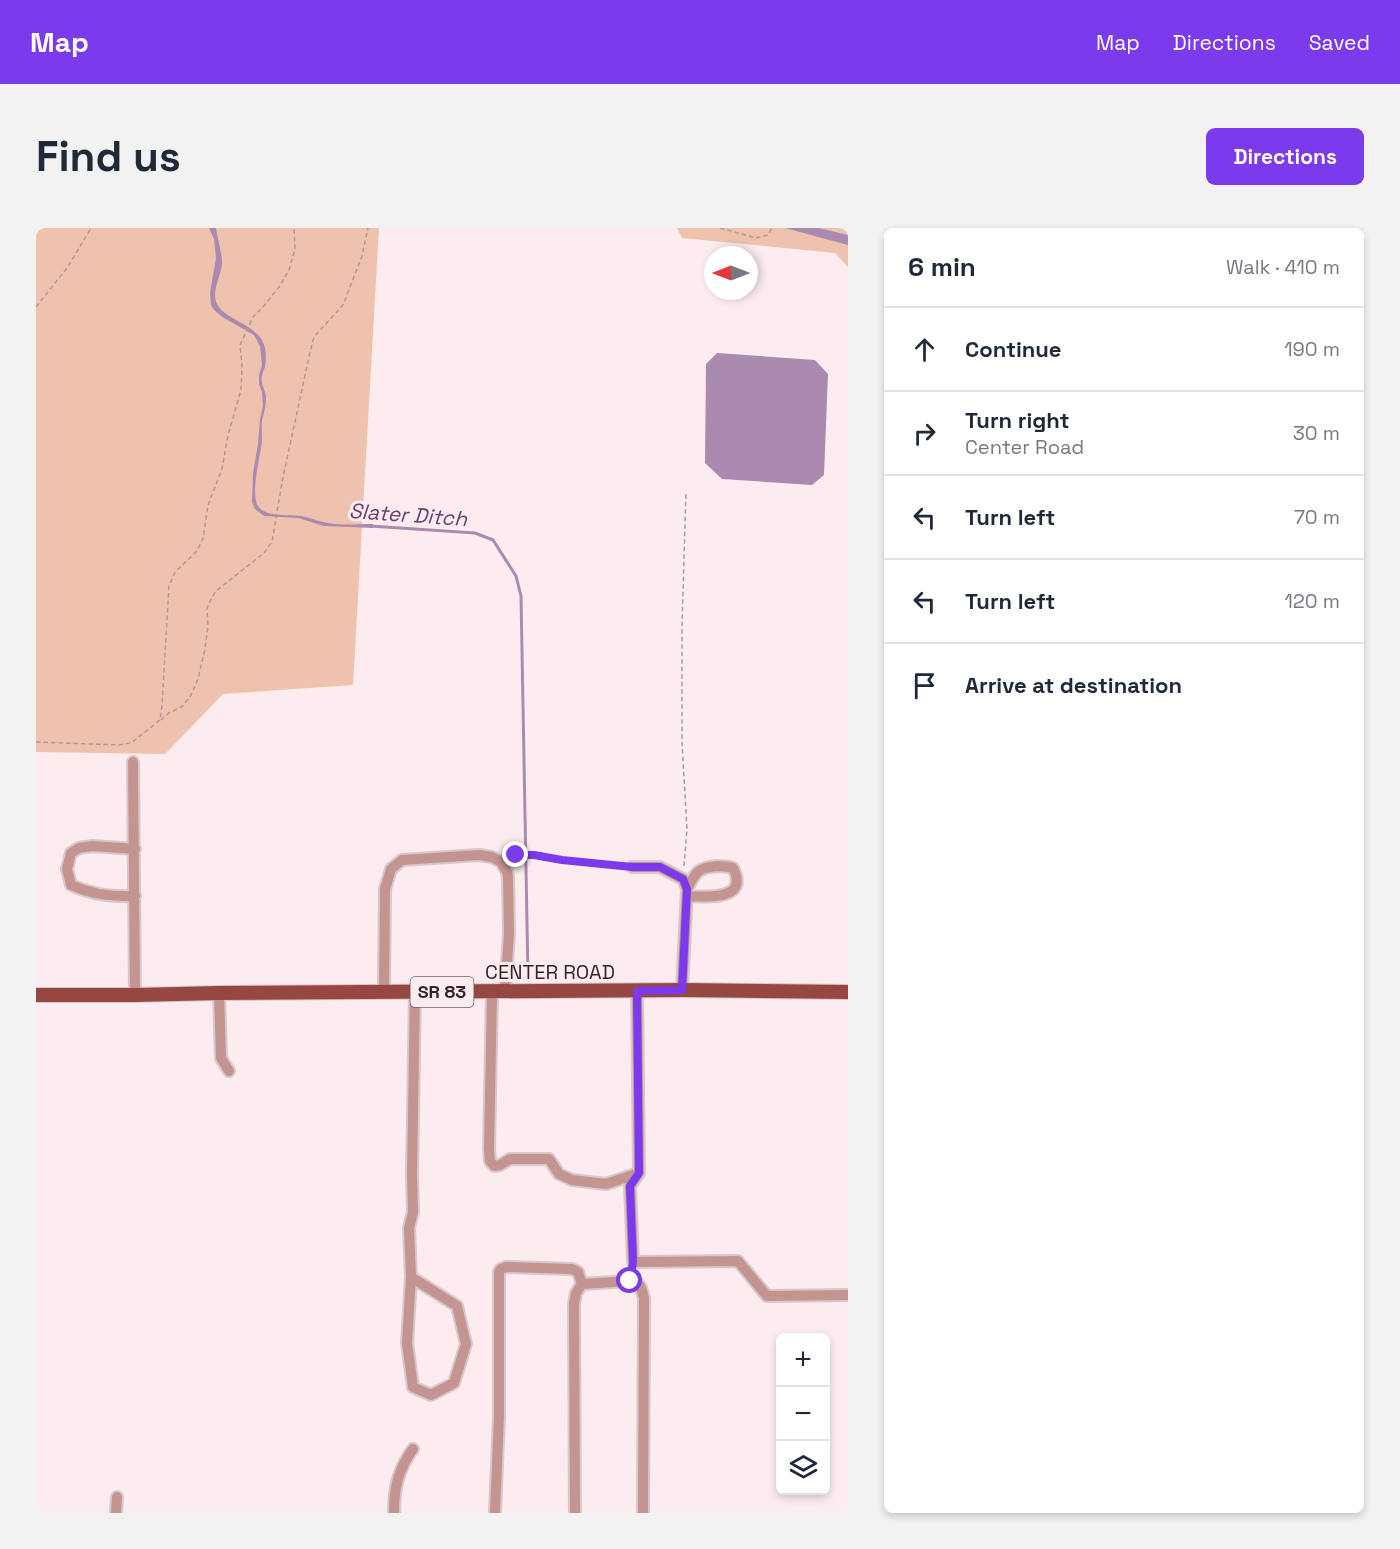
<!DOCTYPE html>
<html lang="en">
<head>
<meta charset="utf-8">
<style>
  :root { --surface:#fff; --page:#f2f2f3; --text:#1f2937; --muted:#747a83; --line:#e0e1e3; --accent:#7c3aed }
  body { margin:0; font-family:"Space Grotesk",sans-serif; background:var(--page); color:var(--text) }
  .controls { position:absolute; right:18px; bottom:18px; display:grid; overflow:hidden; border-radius:9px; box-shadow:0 3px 9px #0003 }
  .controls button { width:54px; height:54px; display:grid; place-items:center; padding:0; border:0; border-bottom:2px solid var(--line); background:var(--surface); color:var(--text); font:30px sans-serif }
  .compass { position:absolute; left:668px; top:18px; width:54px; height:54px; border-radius:50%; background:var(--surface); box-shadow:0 3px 9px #0003; rotate:270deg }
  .stop { position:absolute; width:18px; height:18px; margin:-14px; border:4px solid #7c3aed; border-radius:50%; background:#fff }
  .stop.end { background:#7c3aed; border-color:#fff; box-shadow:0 2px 6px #0008 }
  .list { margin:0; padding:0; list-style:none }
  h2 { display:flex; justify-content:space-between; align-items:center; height:78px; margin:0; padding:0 24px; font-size:26px }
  h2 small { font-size:20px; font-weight:400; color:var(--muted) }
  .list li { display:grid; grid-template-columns:39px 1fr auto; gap:18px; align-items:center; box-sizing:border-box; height:84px; padding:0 24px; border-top:2px solid var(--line) }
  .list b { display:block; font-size:22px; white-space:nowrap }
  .list p { margin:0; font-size:20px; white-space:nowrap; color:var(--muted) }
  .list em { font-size:20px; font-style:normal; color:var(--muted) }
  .icon { flex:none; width:33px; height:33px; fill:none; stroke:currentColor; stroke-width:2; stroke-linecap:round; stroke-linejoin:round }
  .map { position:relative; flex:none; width:812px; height:1285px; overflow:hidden; border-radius:9px }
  header { display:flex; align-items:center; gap:36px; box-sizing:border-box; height:84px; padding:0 30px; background:var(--accent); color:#fff }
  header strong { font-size:28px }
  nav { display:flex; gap:33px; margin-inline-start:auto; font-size:21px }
  .intro { display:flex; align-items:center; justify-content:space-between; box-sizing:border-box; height:144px; padding:0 36px }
  h1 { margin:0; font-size:42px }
  .button { padding:15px 27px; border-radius:9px; background:var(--accent); color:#fff; font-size:21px; font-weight:700 }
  main { display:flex; gap:36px; padding:0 36px }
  aside { flex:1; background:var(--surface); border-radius:9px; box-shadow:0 3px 9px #0003 }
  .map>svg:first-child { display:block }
</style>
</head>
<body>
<header>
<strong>Map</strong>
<nav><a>Map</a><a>Directions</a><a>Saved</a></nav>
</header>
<div class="intro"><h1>Find us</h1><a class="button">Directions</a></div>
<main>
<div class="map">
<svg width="812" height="1285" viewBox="0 0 812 1285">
  <rect width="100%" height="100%" fill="#fcecef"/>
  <!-- green -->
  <path fill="#efc2ad" d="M0,0h343l-26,457 -130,9 -58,60 -129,-2z
    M641,0h171v39l-13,-14 -153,-15z"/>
  <!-- water -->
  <path fill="#ab8aaf" d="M173,0h7c1,9 7,29 6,36 -1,12 -11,27 -5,40 3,7 14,13 21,17 21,12 31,19 27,46 -1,3 -3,6 -3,9 -2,8 4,14 4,22 0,8 -2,15 -4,22 -1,9 1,19 -1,28 -2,12 -10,48 -3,58 8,12 31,8 43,10 8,1 15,5 22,6 16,4 34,2 50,2v4l-49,-2 -26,-8 -34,-2 -9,-7 -3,-7 1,-29 5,-29 2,-25 3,-13 -1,-14 -3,-8v-9l3,-10 -2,-19 -6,-11 -30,-17 -9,-7 -4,-6 -1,-12 6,-35 -2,-19z
    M749,0h34l29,7v10z
    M681,125l98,7 13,14 -4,101 -12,10 -90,-6 -17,-16 1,-99z"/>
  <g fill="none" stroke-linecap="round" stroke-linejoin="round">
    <!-- stream -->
    <path stroke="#ab8aaf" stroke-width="3" d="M334,298l105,7 18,7 23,36 5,20 7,382"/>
    <!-- minor casing -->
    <g stroke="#d8c8cb" stroke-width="14">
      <path id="minor" d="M97,534l2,233
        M99,621l-42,-3 -14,2 -8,5 -4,16 4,16c19,9 43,12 64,11
        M596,639h28l23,12 4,10 -5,101
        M651,668c18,1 63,5 46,-28 -6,-2 -10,-2 -16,-2 -20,2 -21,6 -30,23
        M601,763l2,182 -9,13 3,76 105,-1 29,35 81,-1
        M348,764l1,-103 6,-20 11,-9 77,-5 13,2 9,5 6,10 1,5 1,57 -4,57
        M456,764l-3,157 1,12 4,5 6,-1 10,-6h39l10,15 13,6 34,4 33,-11
        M183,765l2,65 8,13
        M375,1049l46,29 9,38 -12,39 -23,12 -18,-8 -6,-44 4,-66 -2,-49 4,-16 -1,-38 3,-182
        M546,1056l48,-3c12,2 11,7 14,17l-1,215
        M80,1285l1,-16
        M358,1285c0,-26 4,-43 19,-64
        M459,1285l4,-97v-144l2,-3 5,-2 66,2 6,3 4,12
        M539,1285l-1,-209 2,-11 6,-9"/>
    </g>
    <!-- major casing -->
    <g stroke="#d8c8cb" stroke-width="16">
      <path id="major" d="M0,767h99l84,-2 463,-3 166,2"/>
    </g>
    <!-- path -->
    <path stroke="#aa9a9d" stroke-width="1.5" stroke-dasharray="4.5 3" stroke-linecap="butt" d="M684,0l36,10 12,-3 4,-7
      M0,79l31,-39 24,-40
      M125,492l8,-7 14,-7 8,-11 7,-16 7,-30 3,-24 -1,-16 3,-8 6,-10 48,-38 8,-11 10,-60 28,-130 4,-15 29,-32 19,-49 6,-28
      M0,514l83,3 12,-2 29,-23 2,-15 7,-119 6,-14 21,-20 7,-13 5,-34 14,-36 6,-34 13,-45 1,-23 -2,-22 13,-28 10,-10 16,-20 10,-17 6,-21 -1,-21
      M475,628l23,-1 28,4 60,7
      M648,638l3,-37 -5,-86v-117l4,-134"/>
    <!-- minor -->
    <use href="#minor" stroke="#c49590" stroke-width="10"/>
    <!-- major -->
    <use href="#major" stroke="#964741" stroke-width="14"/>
  </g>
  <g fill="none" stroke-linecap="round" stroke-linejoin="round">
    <!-- route -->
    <path stroke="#7c3aed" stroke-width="8" d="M480,627h18l28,5 70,7h28l23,12 4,10 -5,101 -45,1 2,182 -9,13 3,76 -3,19"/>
  </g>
  <g text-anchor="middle" stroke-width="6" stroke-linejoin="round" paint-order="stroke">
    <!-- shield labels -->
    <rect fill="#fcecef" stroke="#6f6063" stroke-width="1.5" x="374.5" y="749" width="63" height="30" rx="4.5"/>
    <g font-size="18" font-weight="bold" fill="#332427">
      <text x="406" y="770">SR 83</text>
    </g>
    <!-- street labels -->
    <g font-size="20" fill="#332427" stroke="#fcecef">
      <text x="514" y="751">CENTER ROAD</text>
    </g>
    <!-- water labels -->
    <g font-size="21" font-style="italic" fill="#6c3f72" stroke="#fcecef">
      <text transform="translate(372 287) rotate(4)" y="7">Slater Ditch</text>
    </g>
  </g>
</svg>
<div class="controls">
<button>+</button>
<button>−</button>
<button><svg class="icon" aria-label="layers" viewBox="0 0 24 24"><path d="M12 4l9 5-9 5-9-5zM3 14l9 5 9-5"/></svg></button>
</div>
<svg class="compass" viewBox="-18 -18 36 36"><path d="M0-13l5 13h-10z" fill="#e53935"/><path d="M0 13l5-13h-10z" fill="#747a83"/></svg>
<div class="stop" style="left:594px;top:1053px"></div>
<div class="stop end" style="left:480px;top:627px"></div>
</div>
<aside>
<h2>6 min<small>Walk · 410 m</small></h2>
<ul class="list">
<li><svg class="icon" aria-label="ahead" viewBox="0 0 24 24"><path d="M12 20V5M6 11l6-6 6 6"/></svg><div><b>Continue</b></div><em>190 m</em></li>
<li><svg class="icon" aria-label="right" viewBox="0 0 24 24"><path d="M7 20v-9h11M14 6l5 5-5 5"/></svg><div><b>Turn right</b><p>Center Road</p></div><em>30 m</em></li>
<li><svg class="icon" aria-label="left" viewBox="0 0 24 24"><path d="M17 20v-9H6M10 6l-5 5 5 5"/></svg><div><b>Turn left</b></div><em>70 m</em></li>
<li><svg class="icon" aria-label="left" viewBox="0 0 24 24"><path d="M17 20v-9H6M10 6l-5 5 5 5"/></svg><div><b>Turn left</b></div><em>120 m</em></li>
<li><svg class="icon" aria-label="arrive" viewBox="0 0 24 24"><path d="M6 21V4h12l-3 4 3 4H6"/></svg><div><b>Arrive at destination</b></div></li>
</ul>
</aside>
</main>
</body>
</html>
